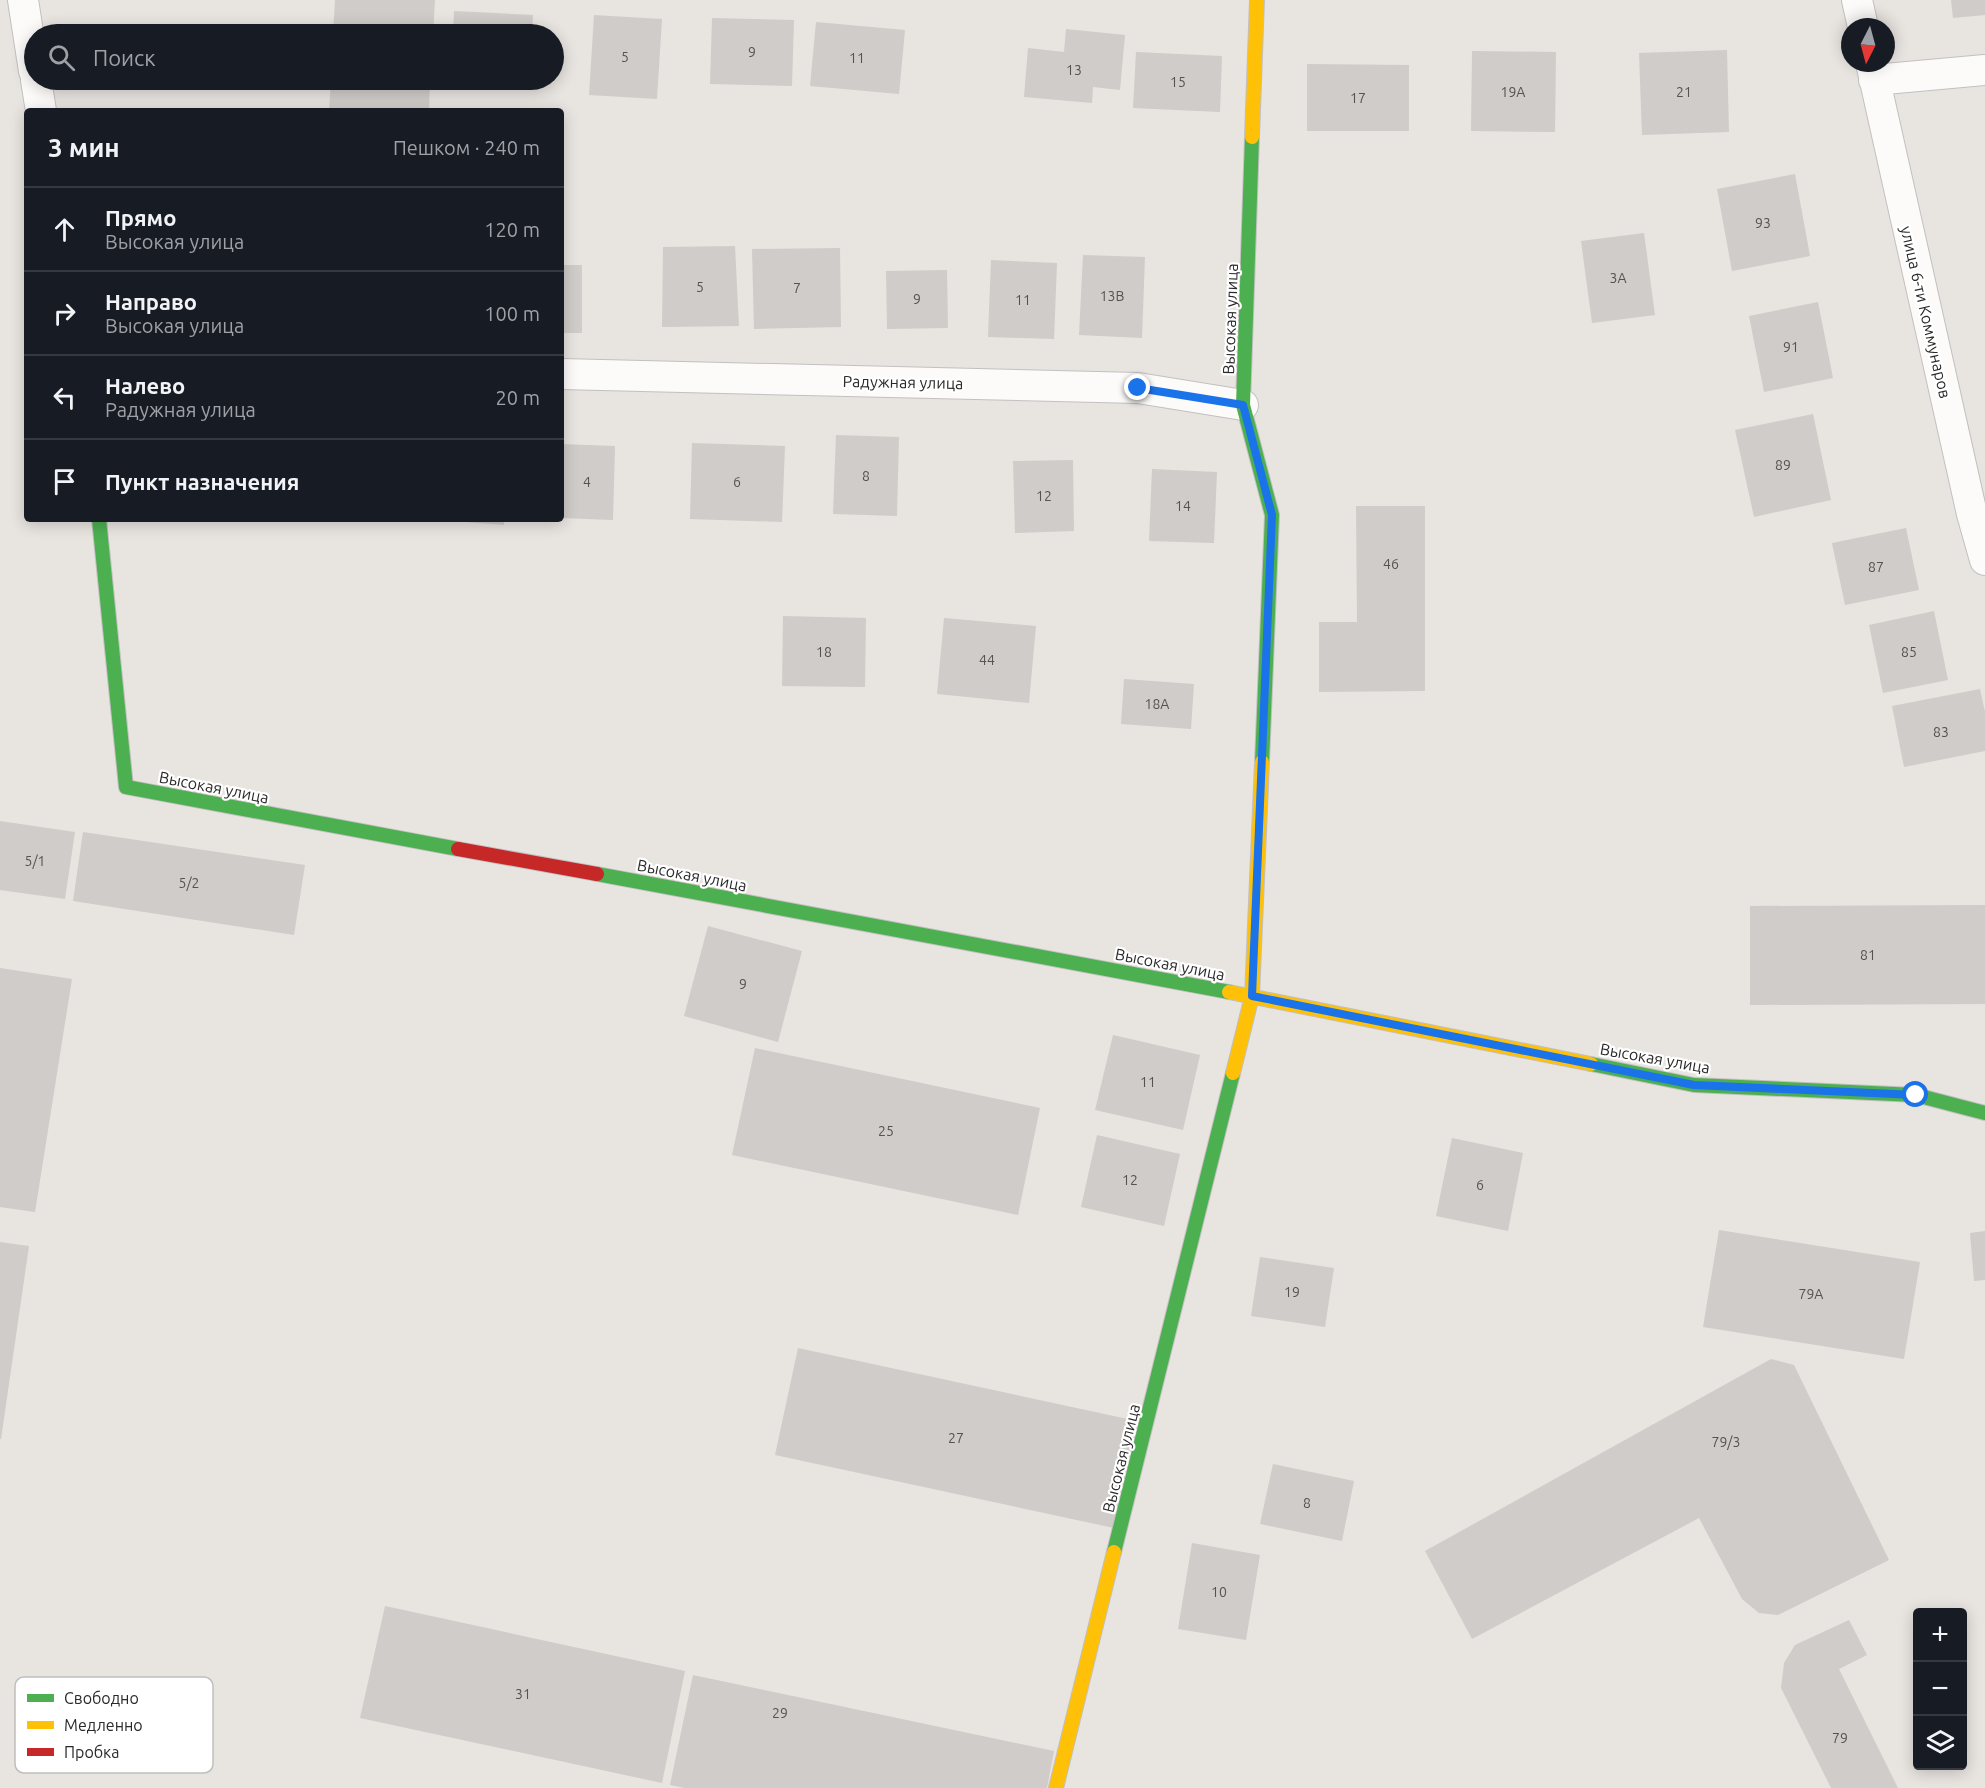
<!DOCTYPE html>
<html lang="ru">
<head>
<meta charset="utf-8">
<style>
  :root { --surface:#171b24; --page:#242831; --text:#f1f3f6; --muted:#9ea1a6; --line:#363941 }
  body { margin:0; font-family:Ubuntu,sans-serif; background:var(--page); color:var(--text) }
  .controls { position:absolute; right:18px; bottom:18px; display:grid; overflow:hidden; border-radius:6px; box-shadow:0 3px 15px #0003 }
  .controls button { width:54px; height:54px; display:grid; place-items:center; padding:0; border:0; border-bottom:2px solid var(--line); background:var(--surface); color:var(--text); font:30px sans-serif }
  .compass { position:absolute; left:1841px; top:18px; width:54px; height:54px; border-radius:50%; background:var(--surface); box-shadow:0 3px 15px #0003; rotate:186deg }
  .stop { position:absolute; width:18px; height:18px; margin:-14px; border:4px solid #1a73e8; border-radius:50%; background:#fff }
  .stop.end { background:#1a73e8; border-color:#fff; box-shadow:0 2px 6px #0008 }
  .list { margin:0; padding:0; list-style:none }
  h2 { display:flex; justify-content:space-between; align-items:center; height:78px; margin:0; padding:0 24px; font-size:26px }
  h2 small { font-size:20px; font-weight:400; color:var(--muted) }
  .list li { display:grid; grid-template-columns:39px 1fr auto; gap:18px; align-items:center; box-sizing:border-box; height:84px; padding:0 24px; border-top:2px solid var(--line) }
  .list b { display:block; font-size:22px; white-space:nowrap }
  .list p { margin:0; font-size:20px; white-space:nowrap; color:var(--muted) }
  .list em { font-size:20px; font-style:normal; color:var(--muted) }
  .icon { flex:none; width:33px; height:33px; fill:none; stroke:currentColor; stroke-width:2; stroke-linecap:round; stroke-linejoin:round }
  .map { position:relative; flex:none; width:1985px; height:1788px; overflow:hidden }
  .search { position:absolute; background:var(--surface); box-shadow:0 3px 15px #0003; left:24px; top:24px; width:540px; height:66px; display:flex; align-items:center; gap:15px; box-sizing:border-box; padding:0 21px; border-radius:33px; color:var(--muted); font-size:22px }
  .panel { position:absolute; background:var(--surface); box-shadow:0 3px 15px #0003; left:24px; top:108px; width:540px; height:414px; border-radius:6px }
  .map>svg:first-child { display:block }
</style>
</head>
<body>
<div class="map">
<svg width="1985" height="1788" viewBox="0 0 1985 1788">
  <rect width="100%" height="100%" fill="#e8e4e0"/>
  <!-- building -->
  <path fill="#cfccc9" d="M335,0h100l-2,34h-100z
    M1951,0h34v15l-32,3z
    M454,11l79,4 -1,19h-79z
    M594,15l68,4 -5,80 -68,-4z
    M712,18l82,2 -2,66 -82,-2z
    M816,22l89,8 -6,64 -89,-8z
    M1066,29l59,6 -5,55 -27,-3 -1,16 -68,-6 4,-49 36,4z
    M1727,50l2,82 -87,3 -3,-82z
    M1472,51l84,1 -1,80 -84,-1z
    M1136,52l86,4 -2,56 -87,-4z
    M1307,64l102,1v66h-102z
    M331,80h99l-1,31h-100z
    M451,80h79l-1,10 -79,-4z
    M1795,174l15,82 -78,15 -15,-82z
    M1644,233l11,82 -63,8 -11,-82z
    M735,246l4,80 -77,1 1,-80z
    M840,248l1,79 -87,2 -2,-80z
    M1083,255l62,2 -3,81 -63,-3z
    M991,260l66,3 -3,76 -66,-2z
    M561,265h21v68h-21z
    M947,270l1,58 -61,1 -1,-58z
    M1818,302l15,76 -69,14 -15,-76z
    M1813,414l18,86 -77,17 -19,-87z
    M836,435l63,2 -2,79 -64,-2z
    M692,443l93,3 -3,76 -92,-3z
    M561,444l54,2 -2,74 -52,-2z
    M1073,460l1,71 -59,2 -2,-72z
    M1152,469l65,3 -3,71 -65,-2z
    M1356,506h69v185l-106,1v-70h38z
    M452,519h52v6l-52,-4z
    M1906,528l13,62 -74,15 -13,-62z
    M1934,611l14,69 -65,13 -14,-68z
    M783,616l83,2 -1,69 -83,-1z
    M944,618l92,8 -7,77 -92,-9z
    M1124,679l70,5 -3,45 -70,-5z
    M1980,689l5,23v39l-81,16 -12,-61z
    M0,821l75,11 -10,67 -65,-9z
    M83,832l222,33 -11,70 -221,-34z
    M1985,905v99l-235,1v-99z
    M708,926l94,25 -24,91 -94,-26z
    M0,968l72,11 -37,233 -35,-5z
    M1113,1035l87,20 -17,75 -88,-20z
    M755,1048l285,60 -22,107 -286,-60z
    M1097,1135l83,19 -16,72 -83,-19z
    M1452,1138l71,15 -15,78 -72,-15z
    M1719,1230l201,32 -16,97 -201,-32z
    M1985,1231v49l-11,1 -4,-48z
    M0,1242l29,4 -28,193h-1z
    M1260,1257l74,11 -9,59 -74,-11z
    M798,1348l339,73 -23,107 -339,-73z
    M1771,1359l23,6 95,195 -111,55 -19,-2 -17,-14 -43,-81 -227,121 -47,-88z
    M1273,1464l81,17 -12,60 -82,-17z
    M1192,1543l68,12 -14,85 -68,-11z
    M385,1606l300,65 -23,112 -302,-65z
    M1849,1620l18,35 -28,14 59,119h-67l-50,-100 3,-25 11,-18z
    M693,1675l361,76 -7,37h-362l-15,-3z"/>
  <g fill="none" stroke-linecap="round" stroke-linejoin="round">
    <!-- street casing -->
    <g stroke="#c2c0c1" stroke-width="32">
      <path id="street" d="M23,0l11,71
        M1857,0l6,27
        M1871,63l101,451 13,46
        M36,80l5,31
        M1874,80l111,-10
        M561,374l577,14 105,17"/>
    </g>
    <!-- fast casing -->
    <g stroke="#c2c0c1" stroke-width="16">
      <path id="fast" d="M1252,137l-9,268 29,110 -10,247
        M99,519l27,268 332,62
        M597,874l632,118
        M1591,1064l103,21 222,10 69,18
        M1114,1552l119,-479"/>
    </g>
    <!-- slow casing -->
    <g stroke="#c2c0c1" stroke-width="16">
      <path id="slow" d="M1252,137l5,-137
        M1229,992l362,72
        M1233,1073l19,-77 10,-234
        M1056,1788l58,-236"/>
    </g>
    <!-- jam casing -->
    <g stroke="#c2c0c1" stroke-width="16">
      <path id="jam" d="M458,849l139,25"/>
    </g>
    <!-- street -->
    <use href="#street" stroke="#fcfbfa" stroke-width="30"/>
    <!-- fast -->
    <use href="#fast" stroke="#4caf50" stroke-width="14"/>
    <!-- slow -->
    <use href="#slow" stroke="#ffc107" stroke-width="14"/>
    <!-- jam -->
    <use href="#jam" stroke="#c62828" stroke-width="14"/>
  </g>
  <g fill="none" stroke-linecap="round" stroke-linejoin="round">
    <!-- route -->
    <path stroke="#1a73e8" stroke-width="8" d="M1138,388l105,17 29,110 -20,481 442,89 222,10"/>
  </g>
  <g text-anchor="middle" stroke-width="4.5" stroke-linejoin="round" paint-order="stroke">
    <!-- number labels -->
    <g font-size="14" fill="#545352">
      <text x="752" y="57">9</text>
      <text x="625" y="62">5</text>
      <text x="857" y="63">11</text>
      <text x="1074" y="75">13</text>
      <text x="1178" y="87">15</text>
      <text x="1513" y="97">19А</text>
      <text x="1684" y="97">21</text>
      <text x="1358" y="103">17</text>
      <text x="1763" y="228">93</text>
      <text x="1618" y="283">3А</text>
      <text x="700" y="292">5</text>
      <text x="797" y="293">7</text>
      <text x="1112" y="301">13В</text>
      <text x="917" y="304">9</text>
      <text x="1023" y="305">11</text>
      <text x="1791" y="352">91</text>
      <text x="1783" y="470">89</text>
      <text x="866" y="481">8</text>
      <text x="587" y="487">4</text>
      <text x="737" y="487">6</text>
      <text x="1044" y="501">12</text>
      <text x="1183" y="511">14</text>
      <text x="1391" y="569">46</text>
      <text x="1876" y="572">87</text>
      <text x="824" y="657">18</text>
      <text x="1909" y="657">85</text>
      <text x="987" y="665">44</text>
      <text x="1157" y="709">18А</text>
      <text x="1941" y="737">83</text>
      <text x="35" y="866">5/1</text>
      <text x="189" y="888">5/2</text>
      <text x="1868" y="960">81</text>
      <text x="743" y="989">9</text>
      <text x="1148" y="1087">11</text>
      <text x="886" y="1136">25</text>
      <text x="1130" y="1185">12</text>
      <text x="1480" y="1190">6</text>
      <text x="1292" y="1297">19</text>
      <text x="1811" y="1299">79А</text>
      <text x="956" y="1443">27</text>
      <text x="1726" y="1447">79/3</text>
      <text x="1307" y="1508">8</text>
      <text x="1219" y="1597">10</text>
      <text x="523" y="1699">31</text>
      <text x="780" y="1718">29</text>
      <text x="1840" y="1743">79</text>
    </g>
    <!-- street labels -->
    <g font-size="16" fill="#2a2a2a" stroke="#fff">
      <text transform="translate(1926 312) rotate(77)" y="6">улица 6-ти Коммунаров</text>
      <text transform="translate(1230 319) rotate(-88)" y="6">Высокая улица</text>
      <text transform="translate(903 382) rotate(1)" y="6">Радужная улица</text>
      <text transform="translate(214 787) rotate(11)" y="6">Высокая улица</text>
      <text transform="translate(692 875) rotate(11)" y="6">Высокая улица</text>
      <text transform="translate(1170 964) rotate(11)" y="6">Высокая улица</text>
      <text transform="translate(1655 1058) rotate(10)" y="6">Высокая улица</text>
      <text transform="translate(1121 1458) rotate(-76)" y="6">Высокая улица</text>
    </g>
  </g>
  <!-- legend -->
  <rect x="15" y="1677" width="198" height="96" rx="9" fill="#fff" stroke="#bfbfbf" stroke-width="1.5"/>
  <rect x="27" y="1694" width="27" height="8" fill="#4caf50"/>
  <rect x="27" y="1721" width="27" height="8" fill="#ffc107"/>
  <rect x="27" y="1748" width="27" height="8" fill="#c62828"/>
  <g font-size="16" fill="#2a2a2a">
    <text x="64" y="1704">Свободно</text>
    <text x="64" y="1731">Медленно</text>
    <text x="64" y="1758">Пробка</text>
  </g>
</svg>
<div class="controls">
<button>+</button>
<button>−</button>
<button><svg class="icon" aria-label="layers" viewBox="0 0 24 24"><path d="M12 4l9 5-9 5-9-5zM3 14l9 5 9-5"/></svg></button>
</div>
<svg class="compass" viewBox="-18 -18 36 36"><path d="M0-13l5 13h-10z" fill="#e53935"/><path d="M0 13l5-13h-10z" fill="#9ea1a6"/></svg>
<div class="stop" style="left:1916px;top:1095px"></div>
<div class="stop end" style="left:1138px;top:388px"></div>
<div class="search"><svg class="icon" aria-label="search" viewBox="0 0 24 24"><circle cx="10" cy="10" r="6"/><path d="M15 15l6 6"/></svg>Поиск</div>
<section class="panel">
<h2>3 мин<small>Пешком · 240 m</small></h2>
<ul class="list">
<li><svg class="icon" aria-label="ahead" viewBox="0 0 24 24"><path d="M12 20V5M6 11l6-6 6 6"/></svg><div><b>Прямо</b><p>Высокая улица</p></div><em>120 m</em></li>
<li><svg class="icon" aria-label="right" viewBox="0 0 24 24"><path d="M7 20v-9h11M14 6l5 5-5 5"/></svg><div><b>Направо</b><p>Высокая улица</p></div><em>100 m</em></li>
<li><svg class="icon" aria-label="left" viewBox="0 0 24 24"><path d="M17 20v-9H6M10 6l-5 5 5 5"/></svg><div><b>Налево</b><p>Радужная улица</p></div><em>20 m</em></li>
<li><svg class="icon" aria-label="arrive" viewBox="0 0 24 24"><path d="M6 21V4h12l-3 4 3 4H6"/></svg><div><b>Пункт назначения</b></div></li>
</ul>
</section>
</div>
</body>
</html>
